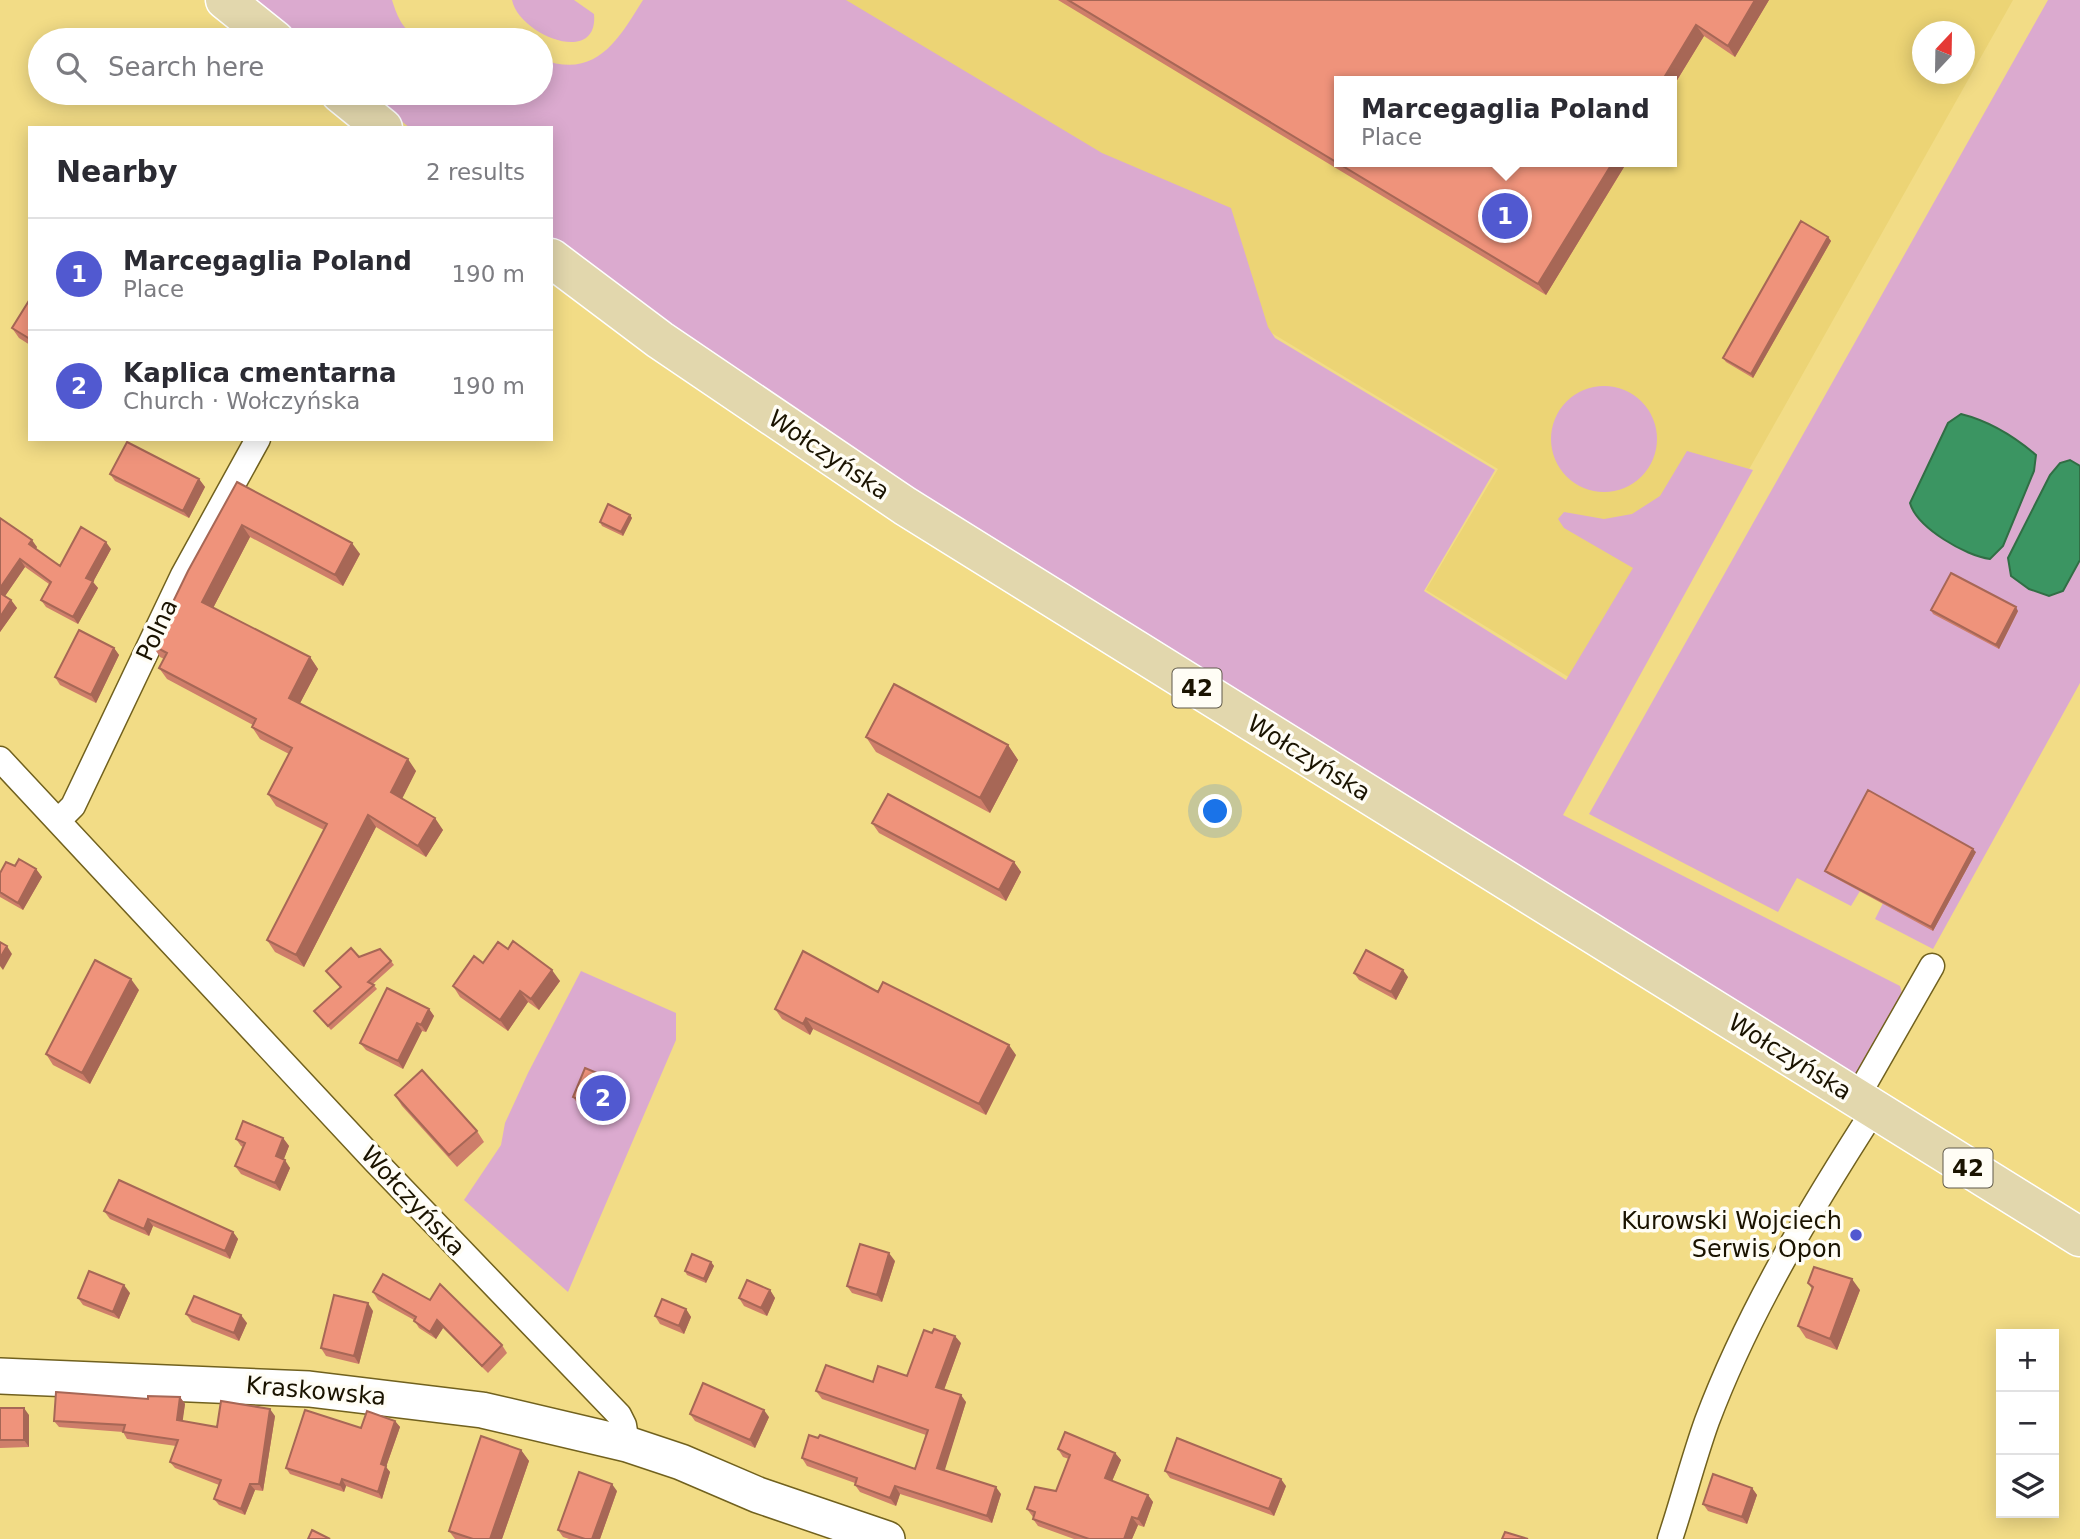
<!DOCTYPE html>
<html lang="en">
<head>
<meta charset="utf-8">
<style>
  :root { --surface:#fff; --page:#f7f7f7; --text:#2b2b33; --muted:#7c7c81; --line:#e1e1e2; --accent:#5159d0 }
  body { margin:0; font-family:"DejaVu Sans",sans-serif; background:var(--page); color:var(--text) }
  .controls { position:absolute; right:21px; bottom:21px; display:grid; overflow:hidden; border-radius:0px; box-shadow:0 4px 18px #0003 }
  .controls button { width:63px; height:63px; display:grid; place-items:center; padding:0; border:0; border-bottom:2px solid var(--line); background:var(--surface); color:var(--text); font:35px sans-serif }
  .compass { position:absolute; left:1912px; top:21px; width:63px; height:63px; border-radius:50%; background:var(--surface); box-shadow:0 4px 18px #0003; rotate:22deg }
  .you { position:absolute; left:1216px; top:812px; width:24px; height:24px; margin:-18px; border:5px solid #fff; border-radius:50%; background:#1a73e8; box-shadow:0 0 0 10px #1a73e833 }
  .badge { display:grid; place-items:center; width:46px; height:46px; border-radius:50%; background:var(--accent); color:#fff; font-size:23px; font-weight:700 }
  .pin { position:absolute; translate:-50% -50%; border:4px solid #fff; box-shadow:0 2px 7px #0006 }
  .popup { position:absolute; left:1334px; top:76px; width:343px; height:91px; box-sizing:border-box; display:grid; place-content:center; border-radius:0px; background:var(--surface); filter:drop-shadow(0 2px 5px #0005); font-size:23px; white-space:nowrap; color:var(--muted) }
  .popup b { font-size:26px; color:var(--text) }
  .popup::after { content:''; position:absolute; left:50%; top:100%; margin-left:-14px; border:14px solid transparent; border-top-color:var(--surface) }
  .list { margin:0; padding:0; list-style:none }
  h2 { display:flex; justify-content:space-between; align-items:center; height:91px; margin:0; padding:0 28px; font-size:30px }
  h2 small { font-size:23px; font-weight:400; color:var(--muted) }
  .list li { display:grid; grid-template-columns:46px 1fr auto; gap:21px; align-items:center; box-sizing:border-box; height:112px; padding:0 28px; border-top:2px solid var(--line) }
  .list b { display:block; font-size:26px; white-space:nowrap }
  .list p { margin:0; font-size:23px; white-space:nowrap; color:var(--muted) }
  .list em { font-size:23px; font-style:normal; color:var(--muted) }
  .icon { flex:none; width:38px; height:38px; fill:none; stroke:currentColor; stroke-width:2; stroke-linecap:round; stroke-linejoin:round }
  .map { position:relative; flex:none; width:2080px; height:1539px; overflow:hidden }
  .search { position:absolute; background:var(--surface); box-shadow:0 4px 18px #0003; left:28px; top:28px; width:525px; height:77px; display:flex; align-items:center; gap:18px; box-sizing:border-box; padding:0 24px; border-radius:38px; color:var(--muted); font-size:26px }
  .panel { position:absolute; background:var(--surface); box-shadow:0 4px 18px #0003; left:28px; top:126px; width:525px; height:315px; border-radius:0px }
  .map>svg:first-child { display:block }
</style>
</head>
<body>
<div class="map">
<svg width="2080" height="1539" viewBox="0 0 2080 1539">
  <rect width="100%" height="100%" fill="#f2dc86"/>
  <!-- built -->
  <path fill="#ecd475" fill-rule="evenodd" d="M734,0h1279l-397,706 -190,-116 72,-121 -735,-442zM1923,32h42v42h-42zM1339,81h332v81h-332z"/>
  <!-- green -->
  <path fill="#dbaacf" d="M254,0h138c6,19 11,30 29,40h-118z
    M512,0h62l20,14c5,53 -75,21 -82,-14z
    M643,0h203l256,153 129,55 37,119 7,11 220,132 -71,121 142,89 67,-112 -69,-40 -6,-9 6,-7 40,7 28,-5 28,-18 27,-45 66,19 -190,345 337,171 4,14 -45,74 -6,1 -944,-582 -358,-249v-116h-141l-43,-35h174v-34c55,21 77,-19 102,-59z
    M2048,0h32v683l-147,266 -58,-30 8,-16 -23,-12 -9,15 -54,-28 -19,34 -189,-98z
    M1551 439a53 53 0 1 1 106 0a53 53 0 1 1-106 0Z
    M581,971l95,42v27l-108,252 -104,-92 37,-55 4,-22 23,-50z"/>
  <!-- water -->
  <path fill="#3b9562" stroke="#316e45" stroke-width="2" d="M1961,414c28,7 54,23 75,41l-2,16 -31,75 -13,13c-24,-3 -73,-31 -80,-56l38,-80z
    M2070,460l10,6v94l-17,31 -14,5 -20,-7 -18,-13 -3,-18 42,-83 10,-12z"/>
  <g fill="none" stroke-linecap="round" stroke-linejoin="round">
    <!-- street casing -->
    <g stroke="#71611e" stroke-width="27">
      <path id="street" d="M0,759l375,402 244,254 5,10 3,19
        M58,821l15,-15 110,-231 75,-136
        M1856,1099l76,-133
        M1670,1539c13,-39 23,-79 37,-118 41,-109 104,-213 167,-311"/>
    </g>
    <!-- secondary casing -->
    <g stroke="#71611e" stroke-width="38">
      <path id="secondary" d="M0,1376l309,13 173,21 145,34 54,18 77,33 129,44"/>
    </g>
    <!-- primary casing -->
    <g stroke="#fff" stroke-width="41">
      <path id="primary" d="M225,0l50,40
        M340,93l43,35
        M551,258l109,82 245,166 1175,731"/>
    </g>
    <!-- street -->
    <use href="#street" stroke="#fff" stroke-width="24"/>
    <!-- secondary -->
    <use href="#secondary" stroke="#fff" stroke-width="35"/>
    <!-- primary -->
    <use href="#primary" stroke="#e2d7ad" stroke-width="38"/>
  </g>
  <!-- wall -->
  <path fill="#ce7e6a" d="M1058,0h711l-34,57 -31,-21 -158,259z
    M1828,237l3,4 -78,137 -27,-16 -3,-4z
    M30,299v46l-11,-7 -7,-10z
    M110,474l89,5 6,8 -16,31 -74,-37z
    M237,482l123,72 -17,32 -93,-49 -37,71 97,49 8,12 -18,34 116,68 -14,27 41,32 -17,27 -50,-30 -72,140 -29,-15 -8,-12 57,-110 -48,-24 -8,-12 21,-40 -29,-15 -8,-12 1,-2 -86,-46 -8,-11 5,-9 -4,-2 -8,-12z
    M630,515l2,3 -9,18 -21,-10 -2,-4z
    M0,518l37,29 -1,2 24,17 51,-17 -18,33 5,6 -20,36 -32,-17 -5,-7 8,-16 -24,-17 -20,29 6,4 6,8 -17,24z
    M1931,610l87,1 -19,38 -66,-35z
    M114,648l5,7 -23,48 -36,-18 -5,-8z
    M866,737l142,8 10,15 -28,53 -114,-61z
    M872,823l142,39 7,10 -15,29 -127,-68z
    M1976,852l-43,79 -105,-57 -3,-3z
    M15,866l21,3 6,8 -19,33 -23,-13v-24z
    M508,949l52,32 -21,29 -11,-8 -20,29 -48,-34 -7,-11 30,-23z
    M359,957l32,4 3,4 -21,19 4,5 -46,41 -17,-19 27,-24 -15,-16z
    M1354,973l54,4 -12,23 -37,-20z
    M139,990l-49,94 -37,-19 -7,-11z
    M429,1009l5,7 -8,16 -4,-1 -19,38 -37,-19 -6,-7z
    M775,1009l241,46 -30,60 -173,-86 -3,6 -28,-16z
    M628,1092l-12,28 -38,-16 -5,-7z
    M395,1095l82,36 7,11 -27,25 -55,-61z
    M283,1138l6,8 -6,14 7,8 -10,23 -39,-17 -6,-8 8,-19 -2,-1 -5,-7z
    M104,1211l129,21 5,7 -8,20 -77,-33 -4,10 -39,-17z
    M895,1261l-13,41 -30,-9 -5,-7z
    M711,1262l3,4 -8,17 -19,-8 -2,-4z
    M1808,1283l52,7 -23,60 -31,-12 -8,-12 14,-37z
    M770,1290l5,8 -8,18 -23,-10 -5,-8z
    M373,1292l129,53 5,8 -19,20 -45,-45 -7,11 -17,-11 -5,-8 -36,-20z
    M130,1293l-11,26 -36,-14 -5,-7z
    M686,1309l5,8 -7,17 -24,-10 -5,-8z
    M373,1311l-14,53 -33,-8 -5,-8z
    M186,1314l61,9 -8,18 -47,-19z
    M961,1343l-17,47 22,12 -22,68 57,24 -9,29 -92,-29 -4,12 -36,-14 -5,-7v-2l-48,-17 -5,-8 113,11 11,-34 -104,-36 -6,-8 91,-15z
    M180,1397l5,7 -3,17 35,6 58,-11 -12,75 -8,-1 -10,25 -26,-10 -5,-6 5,-14 -44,-17 -5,-6 6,-16 -49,-7 -4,-7 -64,-5 -5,-6 94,-22z
    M0,1408l29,7v32l-29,1z
    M690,1414l79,3 -14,31 -60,-27z
    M395,1421l5,6 -14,40 4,5 -8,27 -36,-13 -2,6 -54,-18 -4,-6 75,-40z
    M1058,1449l57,4 6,7 -9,21 36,14 5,7 -9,25 -6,-2 -6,14h-58l-36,-13 -5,-7v-2l-6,-8 29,-18 13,-32 -6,-2z
    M521,1450l8,11 -27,78h-47l-6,-8z
    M1165,1471l121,15 -12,30 -104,-38z
    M1752,1488l5,7 -10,29 -39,-13 -5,-7z
    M617,1491l-17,48h-31l-6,-2 -5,-7z"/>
  <!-- shaded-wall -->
  <path fill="#a76756" d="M1755,0h14l-34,57 -7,-11z
    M1696,25l8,11 -33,54v-9h-9z
    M1613,162h14l-81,133 -8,-11z
    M1828,237l3,4 -78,137 -2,-4z
    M199,479l6,8 -16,31 -6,-7z
    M630,515l2,3 -9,18 -2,-4z
    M242,525l8,12 -40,77 -8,-12z
    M32,540l5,7 -3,4 -5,-7z
    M106,542l5,7 -18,33 5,6 -20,36 -5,-7 13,-39z
    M352,543l8,11 -17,32 -8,-11z
    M20,559l5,8 -22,32 -3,-5v-6z
    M11,600l6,8 -17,24v-15z
    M2016,607l2,4 -19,38 -3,-4z
    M114,648l5,7 -23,48 -5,-8z
    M310,657l8,12 -21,40 -8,-11z
    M1008,745l10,15 -28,53 -10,-15z
    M408,759l8,12 -16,32 -9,-11z
    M368,815l8,12 -72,140 -8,-12z
    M435,818l8,12 -17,27 -8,-11z
    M1973,849l3,3 -43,79 -2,-4z
    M1014,862l7,10 -15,29 -7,-11z
    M36,869l6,8 -19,33 -5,-7z
    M7,946l5,8 -9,16 -3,-4v-8z
    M552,970l8,11 -21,29 -8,-11z
    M1403,970l5,7 -12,23 -5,-8z
    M131,979l8,11 -49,94 -8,-11z
    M520,991l8,11 -20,29 -8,-11z
    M429,1009l5,7 -8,16 -5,-7z
    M806,1018l7,11 -3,6 -7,-11z
    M417,1023l5,8 -19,38 -5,-8z
    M1009,1045l7,10 -30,60 -7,-11z
    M623,1084l5,8 -12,28 -6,-7z
    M283,1138l6,8 -7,18 -6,-8z
    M285,1160l5,8 -10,23 -5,-8z
    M148,1219l5,7 -4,10 -5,-7z
    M233,1232l5,7 -8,20 -5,-8z
    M889,1253l6,8 -13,41 -5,-7z
    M711,1262l3,4 -8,17 -2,-4z
    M1852,1279l8,11 -23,60 -7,-11z
    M124,1285l6,8 -11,26 -6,-7z
    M770,1290l5,8 -8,18 -6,-8z
    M368,1303l5,8 -14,53 -5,-8z
    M686,1309l5,8 -7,17 -5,-8z
    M241,1315l6,8 -8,18 -5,-8z
    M437,1320l6,8 -7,11 -6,-7z
    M955,1336l6,7 -19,52 -6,-8z
    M961,1395l5,7 -23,74 -6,-8z
    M180,1397l5,7 -3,22 -5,-6z
    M24,1408l5,7v32l-5,-7z
    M270,1409l5,7 -12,75 -4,-7z
    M764,1410l5,7 -14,31 -5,-8z
    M395,1421l5,6 -14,40 4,5 -8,27 -4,-7 3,-28z
    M521,1450l8,11 -27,78h-12z
    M1115,1453l6,7 -11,26 -5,-8z
    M342,1479l4,7 -2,6 -4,-7z
    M1281,1479l5,7 -12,30 -5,-7z
    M250,1484l5,6 -10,25 -4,-6z
    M612,1484l5,7 -17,48h-8z
    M895,1486l5,8 -4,12 -6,-8z
    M996,1487l5,7 -9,29 -5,-7z
    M1752,1488l5,7 -10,29 -5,-7z
    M1148,1495l5,7 -9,25 -6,-8z
    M1132,1517l6,8 -6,14h-8z"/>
  <!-- building -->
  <path fill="#ef937b" stroke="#a76756" stroke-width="2" d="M1068,0h687l-27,46 -32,-21 -34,56h-323v81h274l-75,122z
    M1801,221l27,16 -77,137 -28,-16z
    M30,299v40l-18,-11z
    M127,442l72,37 -16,32 -73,-37z
    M237,482l115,61 -17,32 -93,-50 -40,77 108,55 -21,41 119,61 -17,33 44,26 -17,28 -50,-31 -72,140 -29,-15 60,-116 -59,-30 24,-46 -40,-21 4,-8 -97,-51 8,-15 -15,-8 36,-74z
    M608,504l22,11 -9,17 -21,-10z
    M0,518l32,22 -3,4 31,22 21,-39 25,15 -20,36 7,3 -20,36 -32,-17 10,-18 -31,-23 -20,29z
    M1951,573l65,34 -20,38 -65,-35z
    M0,593l11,7 -11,17z
    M79,630l35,18 -23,47 -36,-18z
    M894,684l114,61 -28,53 -114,-61z
    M1868,790l105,59 -42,78 -106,-56z
    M888,794l126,68 -15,28 -127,-67z
    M19,859l17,10 -18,34 -18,-11v-19l6,-11 9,4z
    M513,941l39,29 -21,29 -11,-8 -20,29 -47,-34 21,-30 9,7 15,-21 10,7z
    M0,942l7,4 -7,12z
    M351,948l8,9 21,-8 11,12 -23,21 6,3 -46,41 -14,-15 27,-24 -15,-16z
    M1366,950l37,20 -12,22 -37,-19z
    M803,951l75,41 5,-10 126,63 -30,59 -173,-86 -3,6 -28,-15z
    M95,960l36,19 -49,94 -36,-19z
    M387,988l42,21 -8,16 -4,-2 -19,38 -38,-18z
    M585,1068l38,16 -13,29 -37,-16z
    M422,1070l55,61 -28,24 -54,-60z
    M243,1121l40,17 -7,18 9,4 -10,23 -40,-17 10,-23 -9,-4z
    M119,1180l114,52 -8,19 -77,-32 -4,10 -40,-18z
    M860,1244l29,9 -12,42 -30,-9z
    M692,1254l19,8 -7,17 -19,-8z
    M1814,1267l38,12 -22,60 -32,-13 15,-39 -5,-4z
    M89,1271l35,14 -11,27 -35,-14z
    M383,1274l47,26 10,-16 62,61 -20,21 -45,-46 -7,12 -16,-11 2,-4 -43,-25z
    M747,1280l23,10 -9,18 -22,-10z
    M334,1295l34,8 -14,53 -33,-8z
    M194,1296l47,19 -7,18 -48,-19z
    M662,1299l24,10 -7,17 -24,-10z
    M934,1329l21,7 -19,51 25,8 -24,73 59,19 -9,29 -92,-30 -5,12 -35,-13 2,-7 -55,-20 7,-23 9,3 2,-3 95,34 13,-39 -112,-39 10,-26 47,17 5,-16 29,10 17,-46 8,3z
    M703,1383l61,27 -14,30 -60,-26z
    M56,1392l92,7v-3l32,1 -3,23 40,7 4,-26 49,8 -11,75h-9l-9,25 -27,-10 7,-19 -51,-18 8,-22 -55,-8 2,-7 -71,-4z
    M0,1408h24v32h-24z
    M305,1410l56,18 6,-17 28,10 -14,43 5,2 -8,26 -36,-13 -2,6 -54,-17z
    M1065,1432l50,21 -10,25 43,17 -10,24 -6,-2 -8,22h-35l-56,-20 2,-7 -8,-3 8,-22 21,4 14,-36 -12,-6z
    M481,1436l40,14 -31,89h-17l-24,-8z
    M1177,1438l104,41 -12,30 -104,-38z
    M579,1472l33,12 -20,55h-7l-27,-9z
    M1713,1474l39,14 -10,29 -39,-13z
    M312,1530l18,9h-22z
    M1505,1532l23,7h-26z"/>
  <!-- markers -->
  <circle fill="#5159d0" stroke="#fffdf5" stroke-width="2.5" cx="1856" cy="1235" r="7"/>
  <g text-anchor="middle" stroke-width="7" stroke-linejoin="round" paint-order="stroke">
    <!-- shield labels -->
    <g fill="#fffdf5" stroke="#5f594a" stroke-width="2">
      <rect x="1172.5" y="668.5" width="49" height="39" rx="5"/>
      <rect x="1943.5" y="1148.5" width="49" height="39" rx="5"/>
    </g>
    <g font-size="23" font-weight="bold" fill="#1a1300">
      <text x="1197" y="696">42</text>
      <text x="1968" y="1176">42</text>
    </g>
    <!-- street labels -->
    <g font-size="24" fill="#1a1300" stroke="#fffdf5">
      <text transform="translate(829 455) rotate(34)" y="8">Wołczyńska</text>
      <text transform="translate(157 630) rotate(-65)" y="8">Polna</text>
      <text transform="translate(1309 758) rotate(32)" y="8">Wołczyńska</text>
      <text transform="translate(1790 1057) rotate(32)" y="8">Wołczyńska</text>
      <text transform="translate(413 1201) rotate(47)" y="8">Wołczyńska</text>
      <text transform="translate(316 1391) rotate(5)" y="8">Kraskowska</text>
    </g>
    <!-- poi labels -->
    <g font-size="24" fill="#1a1300" stroke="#fffdf5" text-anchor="end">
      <text x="1842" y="1229">Kurowski Wojciech<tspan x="1842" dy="28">Serwis Opon</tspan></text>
    </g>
  </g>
</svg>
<div class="controls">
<button>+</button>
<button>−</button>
<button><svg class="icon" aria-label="layers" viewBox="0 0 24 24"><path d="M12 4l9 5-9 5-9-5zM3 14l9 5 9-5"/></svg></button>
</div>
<svg class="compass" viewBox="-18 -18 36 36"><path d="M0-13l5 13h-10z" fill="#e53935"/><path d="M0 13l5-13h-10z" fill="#7c7c81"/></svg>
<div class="you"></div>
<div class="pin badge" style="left:1505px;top:216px">1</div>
<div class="popup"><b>Marcegaglia Poland</b>Place</div>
<div class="pin badge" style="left:603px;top:1098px">2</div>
<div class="search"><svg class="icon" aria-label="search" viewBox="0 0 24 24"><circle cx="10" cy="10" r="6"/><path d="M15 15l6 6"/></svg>Search here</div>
<section class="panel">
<h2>Nearby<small>2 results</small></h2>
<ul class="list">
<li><span class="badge">1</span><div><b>Marcegaglia Poland</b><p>Place</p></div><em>190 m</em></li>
<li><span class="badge">2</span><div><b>Kaplica cmentarna</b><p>Church · Wołczyńska</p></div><em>190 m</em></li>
</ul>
</section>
</div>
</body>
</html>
